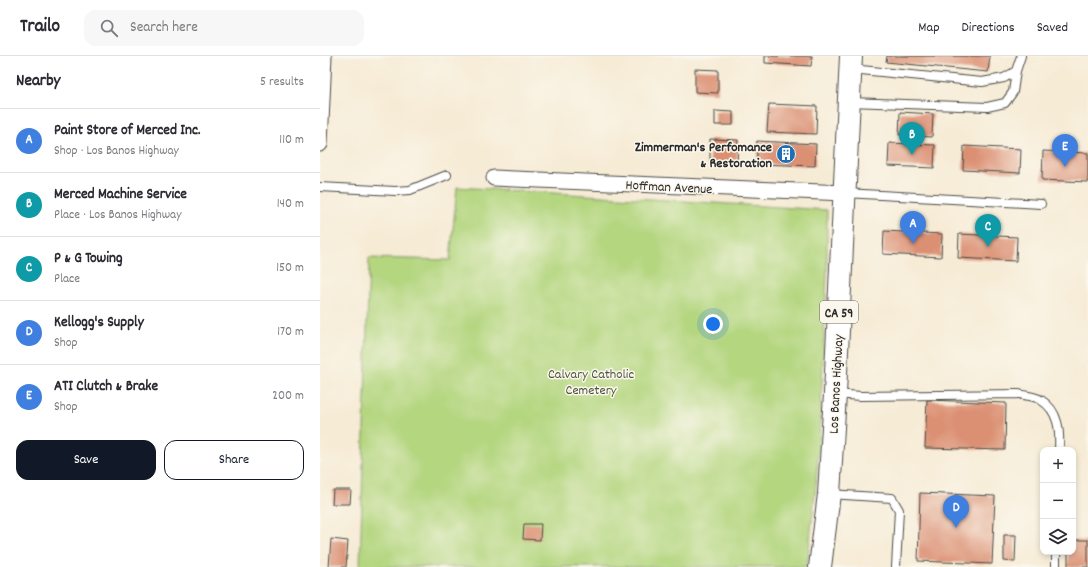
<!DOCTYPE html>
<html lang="en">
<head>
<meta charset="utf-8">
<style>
  :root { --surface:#fff; --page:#f7f7f7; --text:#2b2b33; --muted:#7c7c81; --line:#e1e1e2; --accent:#111827 }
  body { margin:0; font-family:Dekko,sans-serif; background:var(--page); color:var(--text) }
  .controls { position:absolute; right:12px; bottom:12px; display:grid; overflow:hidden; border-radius:8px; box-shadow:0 2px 6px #0003 }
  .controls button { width:36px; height:36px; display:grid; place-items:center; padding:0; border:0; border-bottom:1px solid var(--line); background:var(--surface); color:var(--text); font:20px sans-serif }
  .you { position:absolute; left:393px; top:268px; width:14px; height:14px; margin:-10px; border:3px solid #fff; border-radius:50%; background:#1a73e8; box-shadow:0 0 0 6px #1a73e833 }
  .badge { display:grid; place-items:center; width:26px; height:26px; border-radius:50%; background:var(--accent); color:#fff; font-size:13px; font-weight:700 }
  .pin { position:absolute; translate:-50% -33px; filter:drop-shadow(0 1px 2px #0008) }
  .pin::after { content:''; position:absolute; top:21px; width:14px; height:12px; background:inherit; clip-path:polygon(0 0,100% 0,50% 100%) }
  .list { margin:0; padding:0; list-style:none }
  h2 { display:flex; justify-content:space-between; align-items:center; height:52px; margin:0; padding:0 16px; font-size:17px }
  h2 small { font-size:13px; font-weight:400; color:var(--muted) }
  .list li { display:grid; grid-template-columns:26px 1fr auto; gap:12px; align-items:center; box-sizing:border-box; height:64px; padding:0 16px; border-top:1px solid var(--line) }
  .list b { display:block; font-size:15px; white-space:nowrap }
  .list p { margin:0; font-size:13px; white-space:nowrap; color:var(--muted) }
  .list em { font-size:13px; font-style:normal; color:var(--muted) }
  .actions { display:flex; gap:8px; padding:12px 16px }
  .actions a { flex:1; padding:9px 0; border:1px solid var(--accent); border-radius:12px; text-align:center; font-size:14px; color:var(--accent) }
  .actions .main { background:var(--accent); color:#fff }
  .icon { flex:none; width:22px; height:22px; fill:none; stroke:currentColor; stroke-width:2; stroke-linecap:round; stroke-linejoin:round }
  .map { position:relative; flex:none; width:768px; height:511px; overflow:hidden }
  header { display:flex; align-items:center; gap:24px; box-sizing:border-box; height:56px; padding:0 20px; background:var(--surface); border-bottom:1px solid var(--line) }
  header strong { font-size:19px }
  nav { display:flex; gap:22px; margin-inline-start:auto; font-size:14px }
  .search { width:280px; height:36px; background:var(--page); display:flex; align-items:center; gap:10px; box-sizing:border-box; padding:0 14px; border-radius:12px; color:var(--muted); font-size:15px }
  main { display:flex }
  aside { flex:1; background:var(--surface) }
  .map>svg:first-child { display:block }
</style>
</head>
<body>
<header>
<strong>Trailo</strong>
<div class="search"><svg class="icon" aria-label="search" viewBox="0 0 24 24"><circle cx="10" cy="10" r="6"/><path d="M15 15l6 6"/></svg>Search here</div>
<nav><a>Map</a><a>Directions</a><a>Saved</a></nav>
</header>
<main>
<aside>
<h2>Nearby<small>5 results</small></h2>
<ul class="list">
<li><span class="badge" style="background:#3f7fe0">A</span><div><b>Paint Store of Merced Inc.</b><p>Shop · Los Banos Highway</p></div><em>110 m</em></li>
<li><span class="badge" style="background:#0f9aa8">B</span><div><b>Merced Machine Service</b><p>Place · Los Banos Highway</p></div><em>140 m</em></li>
<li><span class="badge" style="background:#0f9aa8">C</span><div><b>P &amp; G Towing</b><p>Place</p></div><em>150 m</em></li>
<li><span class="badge" style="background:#3f7fe0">D</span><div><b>Kellogg's Supply</b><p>Shop</p></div><em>170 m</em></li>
<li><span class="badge" style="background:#3f7fe0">E</span><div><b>ATI Clutch &amp; Brake</b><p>Shop</p></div><em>200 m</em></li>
</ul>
<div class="actions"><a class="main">Save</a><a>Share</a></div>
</aside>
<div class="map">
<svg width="768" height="511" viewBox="0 0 768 511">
  <rect width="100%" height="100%" fill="#fbf7ec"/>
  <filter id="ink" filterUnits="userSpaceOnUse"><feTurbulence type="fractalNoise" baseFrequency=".025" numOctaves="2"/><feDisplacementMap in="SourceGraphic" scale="8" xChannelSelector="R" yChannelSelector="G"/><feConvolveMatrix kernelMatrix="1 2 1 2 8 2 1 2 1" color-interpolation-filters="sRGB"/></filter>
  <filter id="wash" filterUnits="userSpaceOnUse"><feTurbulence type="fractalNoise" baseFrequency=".012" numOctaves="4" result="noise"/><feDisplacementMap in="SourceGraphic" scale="16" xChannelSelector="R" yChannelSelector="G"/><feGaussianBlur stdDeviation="0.9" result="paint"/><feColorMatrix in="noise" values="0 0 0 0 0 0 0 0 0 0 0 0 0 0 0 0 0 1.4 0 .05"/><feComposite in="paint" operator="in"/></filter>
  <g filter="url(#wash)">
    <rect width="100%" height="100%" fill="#f6ebd5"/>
    <!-- green -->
    <path fill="#b4d67f" stroke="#708055" d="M137,131l370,23v64l-8,172 -4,48 -8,73h-447l9,-309 81,2z"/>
    <g id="blocks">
      <!-- building -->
      <path fill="#db9073" d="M445,0h47l-1,10 -46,-3z
        M567,0h103l-2,16 -102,-10z
        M375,13l23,1v23l-23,-1z
        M449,48l48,2 -1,28 -49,-2z
        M395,55l18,1v13h-18z
        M580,56l33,2 -1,23 -33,-2z
        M390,83l28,1 -1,24 -27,-1z
        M437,85l59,3 -1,22 -58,-2z
        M569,87l46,2 -1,23 -46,-2z
        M644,90l57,3 -1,24 -57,-3z
        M723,95l45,2v29l-46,-2z
        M564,175l58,3 -1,23 -58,-3z
        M639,178l58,3 -1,24 -58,-3z
        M607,344l79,3 -1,47 -80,-2z
        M13,434h18l-1,14h-18z
        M600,437l75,3 -3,68 -74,-3z
        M204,468h17l-1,16 -17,-1z
        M684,479h12l-1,27 -11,-1z
        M11,483l17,2 -2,26h-17z
        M753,484h15v27h-20v-15h5z"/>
    </g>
  </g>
  <g filter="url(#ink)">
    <use href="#blocks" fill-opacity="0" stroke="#494844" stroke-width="1"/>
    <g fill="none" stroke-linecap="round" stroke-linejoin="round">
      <!-- lane casing -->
      <g stroke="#494844" stroke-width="10">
        <path id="lane" d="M531,13l131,13 22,-4 12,-7 5,-15
          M530,46l137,5 18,-4 8,-11 3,-21
          M0,131l75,4 15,-1 37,-15
          M525,137l196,11
          M515,338l26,2 158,-2c6,2 16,2 22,6 18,11 19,31 18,50
          M509,438l63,4 7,12 -3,57
          M736,511v-15"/>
      </g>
      <!-- street casing -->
      <g stroke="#494844" stroke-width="17">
        <path id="street" d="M0,88l4,-88
          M174,122l351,15"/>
      </g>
      <!-- highway casing -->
      <g stroke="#494844" stroke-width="24">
        <path id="highway" d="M500,511l9,-73 6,-100 16,-338"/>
      </g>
      <!-- lane -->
      <use href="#lane" stroke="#fff" stroke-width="8"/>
      <!-- street -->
      <use href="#street" stroke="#fff" stroke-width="15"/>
      <!-- highway -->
      <use href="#highway" stroke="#fff" stroke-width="22"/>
    </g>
  </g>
  <!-- icons -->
  <defs>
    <g id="building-disc" transform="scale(1)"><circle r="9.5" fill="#1f6fb2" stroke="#fbf7ec"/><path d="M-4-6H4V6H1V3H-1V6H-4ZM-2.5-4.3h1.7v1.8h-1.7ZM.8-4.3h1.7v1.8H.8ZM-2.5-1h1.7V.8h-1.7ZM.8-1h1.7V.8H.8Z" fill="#fff"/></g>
  </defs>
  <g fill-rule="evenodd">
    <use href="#building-disc" x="466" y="98"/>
  </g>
  <g text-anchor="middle" stroke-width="3" stroke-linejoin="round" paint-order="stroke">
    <!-- shield labels -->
    <rect fill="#fbf7ec" stroke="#696865" stroke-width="1" x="500" y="245" width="38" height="22" rx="3"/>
    <g font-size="13" font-weight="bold" fill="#2b2b2b">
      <text x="519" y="261">CA 59</text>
    </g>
    <!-- poi labels -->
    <g font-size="14" font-weight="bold" fill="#2b2b2b" stroke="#fbf7ec" text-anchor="end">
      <text x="452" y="95">Zimmerman's Perfomance<tspan x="452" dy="16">&amp; Restoration</tspan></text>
    </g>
    <!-- street labels -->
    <g font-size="14" fill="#2b2b2b" stroke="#fbf7ec">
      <text transform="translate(349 130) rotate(3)" y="5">Hoffman Avenue</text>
      <text transform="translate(515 328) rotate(-87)" y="5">Los Banos Highway</text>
    </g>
    <!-- park labels -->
    <g font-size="14" fill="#4d5640" stroke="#fbf7ec">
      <text x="271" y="322">Calvary Catholic<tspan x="271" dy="16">Cemetery</tspan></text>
    </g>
  </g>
</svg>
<div class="controls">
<button>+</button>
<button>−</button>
<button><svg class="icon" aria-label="layers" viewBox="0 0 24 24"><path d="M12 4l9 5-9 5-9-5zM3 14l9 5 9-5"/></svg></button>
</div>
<div class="you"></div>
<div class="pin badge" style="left:593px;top:188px;background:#3f7fe0">A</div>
<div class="pin badge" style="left:592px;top:99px;background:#0f9aa8">B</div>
<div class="pin badge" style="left:668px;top:191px;background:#0f9aa8">C</div>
<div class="pin badge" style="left:636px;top:472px;background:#3f7fe0">D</div>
<div class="pin badge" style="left:745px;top:111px;background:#3f7fe0">E</div>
</div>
</main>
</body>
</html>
